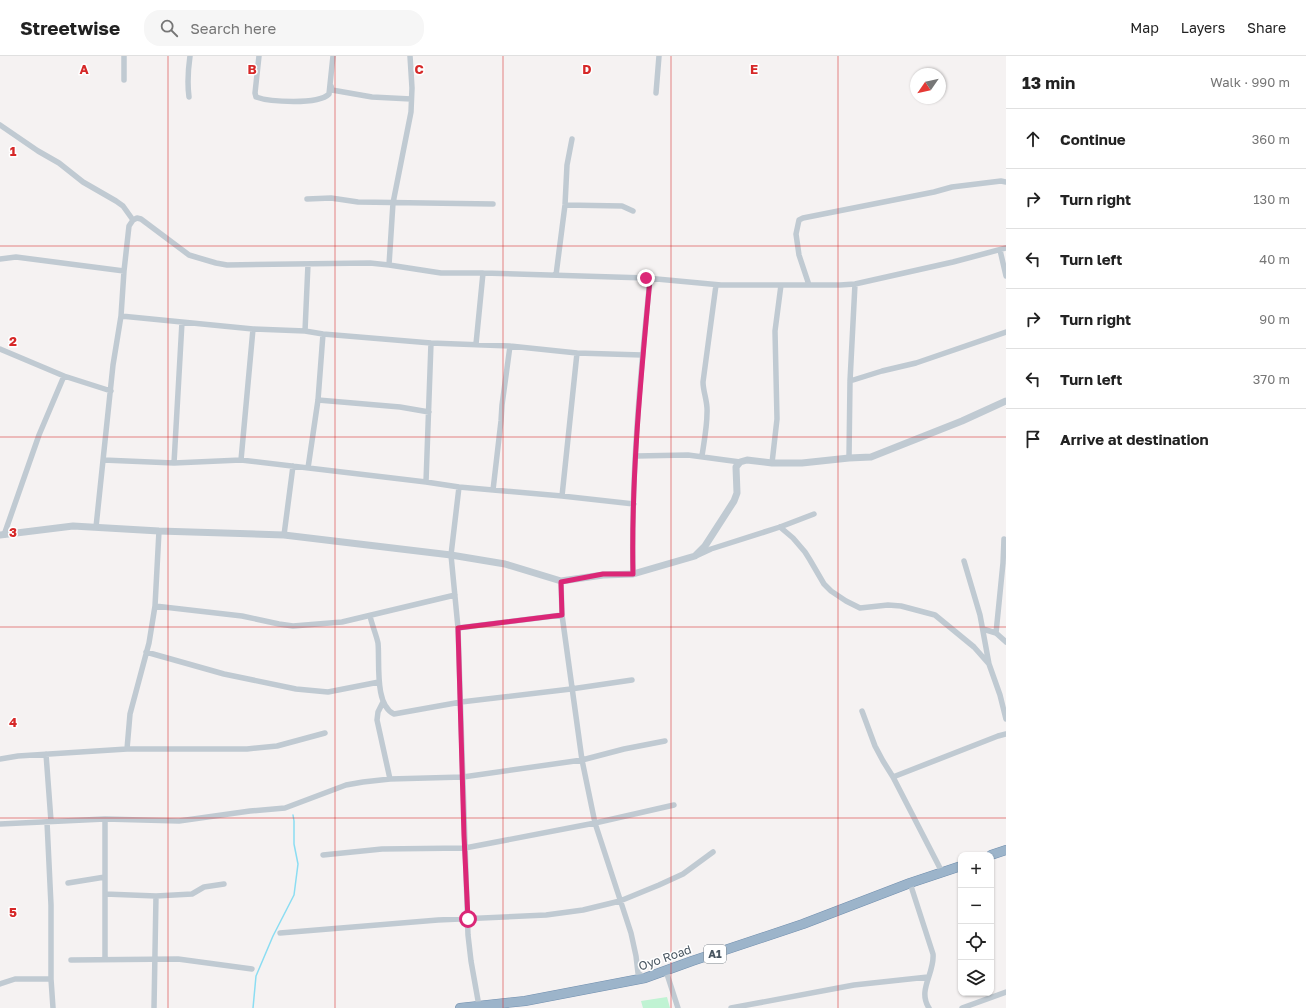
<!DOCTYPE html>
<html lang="en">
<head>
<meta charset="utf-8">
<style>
  :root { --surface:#fff; --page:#f6f6f6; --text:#222; --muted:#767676; --line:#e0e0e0 }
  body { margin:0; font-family:"Golos Text",sans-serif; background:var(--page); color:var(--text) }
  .controls { position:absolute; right:12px; bottom:12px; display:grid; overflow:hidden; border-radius:8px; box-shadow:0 1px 3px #0004 }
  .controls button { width:36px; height:36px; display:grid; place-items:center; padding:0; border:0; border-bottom:1px solid var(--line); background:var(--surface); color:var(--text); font:20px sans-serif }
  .compass { position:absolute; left:910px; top:12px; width:36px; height:36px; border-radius:50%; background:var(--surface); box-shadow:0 1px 3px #0004; rotate:236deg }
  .stop { position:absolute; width:12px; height:12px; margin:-9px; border:3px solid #db2777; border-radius:50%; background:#fff }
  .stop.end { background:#db2777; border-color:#fff; box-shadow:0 1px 4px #0008 }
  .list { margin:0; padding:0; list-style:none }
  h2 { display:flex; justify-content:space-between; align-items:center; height:52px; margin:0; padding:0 16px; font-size:17px }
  h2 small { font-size:13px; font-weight:400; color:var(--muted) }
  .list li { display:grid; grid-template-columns:26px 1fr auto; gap:12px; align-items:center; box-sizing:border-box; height:60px; padding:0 16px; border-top:1px solid var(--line) }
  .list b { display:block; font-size:15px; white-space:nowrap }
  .list em { font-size:13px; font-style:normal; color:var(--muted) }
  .icon { flex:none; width:22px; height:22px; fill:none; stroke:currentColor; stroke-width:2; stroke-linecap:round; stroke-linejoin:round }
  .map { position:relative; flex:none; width:1006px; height:952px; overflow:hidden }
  header { display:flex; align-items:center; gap:24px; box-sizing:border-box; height:56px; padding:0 20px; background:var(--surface); border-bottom:1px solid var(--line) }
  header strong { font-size:19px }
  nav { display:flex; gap:22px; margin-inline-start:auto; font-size:14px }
  .search { width:280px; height:36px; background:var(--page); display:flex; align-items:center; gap:10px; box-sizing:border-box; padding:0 14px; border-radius:16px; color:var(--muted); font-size:15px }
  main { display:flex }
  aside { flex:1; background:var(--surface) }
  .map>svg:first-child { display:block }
</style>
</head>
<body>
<header>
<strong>Streetwise</strong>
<div class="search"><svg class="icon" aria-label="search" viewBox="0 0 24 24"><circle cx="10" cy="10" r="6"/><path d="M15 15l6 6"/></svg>Search here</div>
<nav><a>Map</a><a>Layers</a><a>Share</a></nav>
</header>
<main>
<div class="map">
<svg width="1006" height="952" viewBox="0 0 1006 952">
  <rect width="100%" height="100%" fill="#f5f2f2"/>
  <!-- green -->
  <path fill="#c0f3d3" d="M667,941l3,11h-27l-2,-7z"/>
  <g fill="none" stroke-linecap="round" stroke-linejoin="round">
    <!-- stream -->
    <path stroke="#8bddf2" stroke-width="1.5" d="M253,952l3,-32 17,-40 21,-41 4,-31 -4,-20v-23l-1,-6"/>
    <!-- trunk casing -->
    <g stroke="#7390af" stroke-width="10">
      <path id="trunk" d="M991,799l15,-5
        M460,952l65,-7 120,-23 47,-17 111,-37 107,-41 51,-17"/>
    </g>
    <!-- minor -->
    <path stroke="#c0cad2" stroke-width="5.5" d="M124,0v24
      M259,0l-4,37 1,4c14,5 62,8 73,-3l4,-38
      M331,30l1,4 40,7 39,2
      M656,37l3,-37
      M189,41c-2,-15 -1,-27 1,-41
      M0,69l38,26 21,12 24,19 33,19 7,5 10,14
      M307,143l24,-1 27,4 135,2
      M565,149l57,1 11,5
      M1000,194l6,26
      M0,203l16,-2 108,14
      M389,209l4,-62 18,-91 1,-24 -2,-32
      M556,219l9,-70 2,-40 5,-26
      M809,229l-10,-30 -3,-21 3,-14 4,-2 131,-26 18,-5 49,-6 5,1
      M121,260l132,13 52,2 18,3 108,9 79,3 67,7 65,2
      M305,275l3,-67
      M476,288l7,-71
      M0,293l64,27 47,15
      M850,325l32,-10 34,-8 90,-31
      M318,344l82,7 29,5
      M636,400l52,-1 52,7
      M702,400c2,-14 5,-29 5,-43 1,-11 -4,-21 -4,-31l13,-97
      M849,402l1,-77 5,-97
      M103,404l71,3 67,-3 185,22 33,5 103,9 72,8
      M241,404l12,-131
      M174,407l8,-141
      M772,407l5,-44 -2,-88 6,-46
      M308,412l10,-68 5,-66
      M426,426l5,-139
      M459,431l-8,68 7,73 10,307 3,26 8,45
      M493,434l8,-69 1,-16 8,-59
      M562,440l15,-143
      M96,471l17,-162 8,-49 3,-45 5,-45 4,-6 4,-2 4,1 48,36 27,8 11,2 143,-2 19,2 52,8h42l163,5 75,7h119l15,-1 98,-22 53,-14
      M780,471l13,11 12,14 5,8 14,24 7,7 15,10 14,7 28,-3 13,1 34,9 39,32 15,17
      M4,479l35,-100 25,-59
      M284,479l9,-69
      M698,499l13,-6 69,-22 34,-13
      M964,505l16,54 9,49 11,31 6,24
      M633,518c-2,-98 7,-197 17,-295
      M561,525l1,34 20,145 13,63 36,110 5,23 2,17 7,5
      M155,550l87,10 37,8 14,2 49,-4 113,-27
      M370,560c2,9 6,18 8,27 2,18 -4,62 16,71l67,-12 110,-13 61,-9
      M458,572l104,-13
      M983,573l13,4 10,9
      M996,577l7,-70 1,-24
      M146,596l78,22 72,15 32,3 51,-10
      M383,646l-5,10 -1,8 13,59
      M862,655l13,35 8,15 10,16 49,95
      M127,693l3,-35 19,-71 6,-37 4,-75
      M46,698l5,67
      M0,703l18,-3 109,-7h120l30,-3 48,-13
      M893,721l105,-41 8,-2
      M105,763v140
      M47,766l4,83v74l2,29
      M0,768l105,-5 74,2 71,-10 35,-3 61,-23 17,-3 27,-3 73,-2 119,-17 42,-11 41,-8
      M323,799l59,-6 83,-1 130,-25 79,-18
      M68,827l37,-6
      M910,827l23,71c2,19 -16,36 -4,54
      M105,838l51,2 36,-2 12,-7 20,-3
      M280,877l158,-13 108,-5 37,-5 37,-9 39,-16 24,-11 30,-22
      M71,904l107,-1 74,10
      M666,915l12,37
      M0,928l15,-5h36
      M154,952l2,-112
      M731,952l123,-23 74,-8
      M962,952l44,-16"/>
    <!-- tertiary -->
    <path stroke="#c0cad2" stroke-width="7" d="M0,479l73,-9 86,5 125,4 167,20 54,9 56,17 42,-6 30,-1 62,-18 10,-10 29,-45 3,-8 -1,-26 4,-5 7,-2 25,3h30l47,-5 22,-1 91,-36 44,-20"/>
    <!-- trunk -->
    <use href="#trunk" stroke="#9cb4ca" stroke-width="9"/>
  </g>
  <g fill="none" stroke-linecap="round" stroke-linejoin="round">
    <!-- route -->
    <path stroke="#db2777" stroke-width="5" d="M468,863l-4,-83 -6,-208 104,-13 -1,-33 42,-8h30c-2,-98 8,-197 17,-295l-4,-1"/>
  </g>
  <!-- grid -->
  <path fill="none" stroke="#d62828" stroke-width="1" stroke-opacity="0.55" d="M168,0v952M335,0v952M503,0v952M671,0v952M838,0v952M0,190h1006M0,381h1006M0,571h1006M0,762h1006"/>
  <g text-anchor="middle" stroke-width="3" stroke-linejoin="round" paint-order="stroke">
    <!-- shield labels -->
    <rect fill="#fff" stroke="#808990" stroke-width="1" x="704" y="889" width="22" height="18" rx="3"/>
    <g font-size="11" font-weight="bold" fill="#495661">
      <text x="715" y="902">A1</text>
    </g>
    <!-- street labels -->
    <g font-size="12" fill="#495661" stroke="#fff">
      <text transform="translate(665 902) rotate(-19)" y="4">Oyo Road</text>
    </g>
  </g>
  <g font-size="13" text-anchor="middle" font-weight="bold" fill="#d62828" stroke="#fff" stroke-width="3" stroke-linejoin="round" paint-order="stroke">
    <text x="84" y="18">A</text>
    <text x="252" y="18">B</text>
    <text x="419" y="18">C</text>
    <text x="587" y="18">D</text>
    <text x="754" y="18">E</text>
    <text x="13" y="100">1</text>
    <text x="13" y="290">2</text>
    <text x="13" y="481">3</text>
    <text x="13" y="671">4</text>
    <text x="13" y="861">5</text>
  </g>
</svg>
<div class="controls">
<button>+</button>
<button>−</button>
<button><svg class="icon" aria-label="locate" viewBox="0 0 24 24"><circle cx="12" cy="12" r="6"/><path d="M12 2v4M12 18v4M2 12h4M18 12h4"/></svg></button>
<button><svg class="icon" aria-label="layers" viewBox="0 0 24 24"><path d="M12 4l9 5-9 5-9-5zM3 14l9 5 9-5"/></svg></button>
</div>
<svg class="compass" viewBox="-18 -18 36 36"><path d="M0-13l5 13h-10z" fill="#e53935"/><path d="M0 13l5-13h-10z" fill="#767676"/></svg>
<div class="stop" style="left:468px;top:863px"></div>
<div class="stop end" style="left:646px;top:222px"></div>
</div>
<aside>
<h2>13 min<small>Walk · 990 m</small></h2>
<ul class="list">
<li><svg class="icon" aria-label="ahead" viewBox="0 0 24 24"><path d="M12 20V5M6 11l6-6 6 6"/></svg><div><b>Continue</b></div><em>360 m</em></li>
<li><svg class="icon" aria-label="right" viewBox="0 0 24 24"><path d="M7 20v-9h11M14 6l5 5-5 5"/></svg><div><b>Turn right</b></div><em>130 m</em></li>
<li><svg class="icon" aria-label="left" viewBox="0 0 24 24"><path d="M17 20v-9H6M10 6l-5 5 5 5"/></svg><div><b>Turn left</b></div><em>40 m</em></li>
<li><svg class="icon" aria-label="right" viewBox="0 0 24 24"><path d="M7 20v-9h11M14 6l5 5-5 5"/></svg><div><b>Turn right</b></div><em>90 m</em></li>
<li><svg class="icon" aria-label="left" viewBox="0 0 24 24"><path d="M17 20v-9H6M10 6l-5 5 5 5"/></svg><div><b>Turn left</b></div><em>370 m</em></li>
<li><svg class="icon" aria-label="arrive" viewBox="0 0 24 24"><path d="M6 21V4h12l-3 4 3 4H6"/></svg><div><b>Arrive at destination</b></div></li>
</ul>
</aside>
</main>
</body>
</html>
